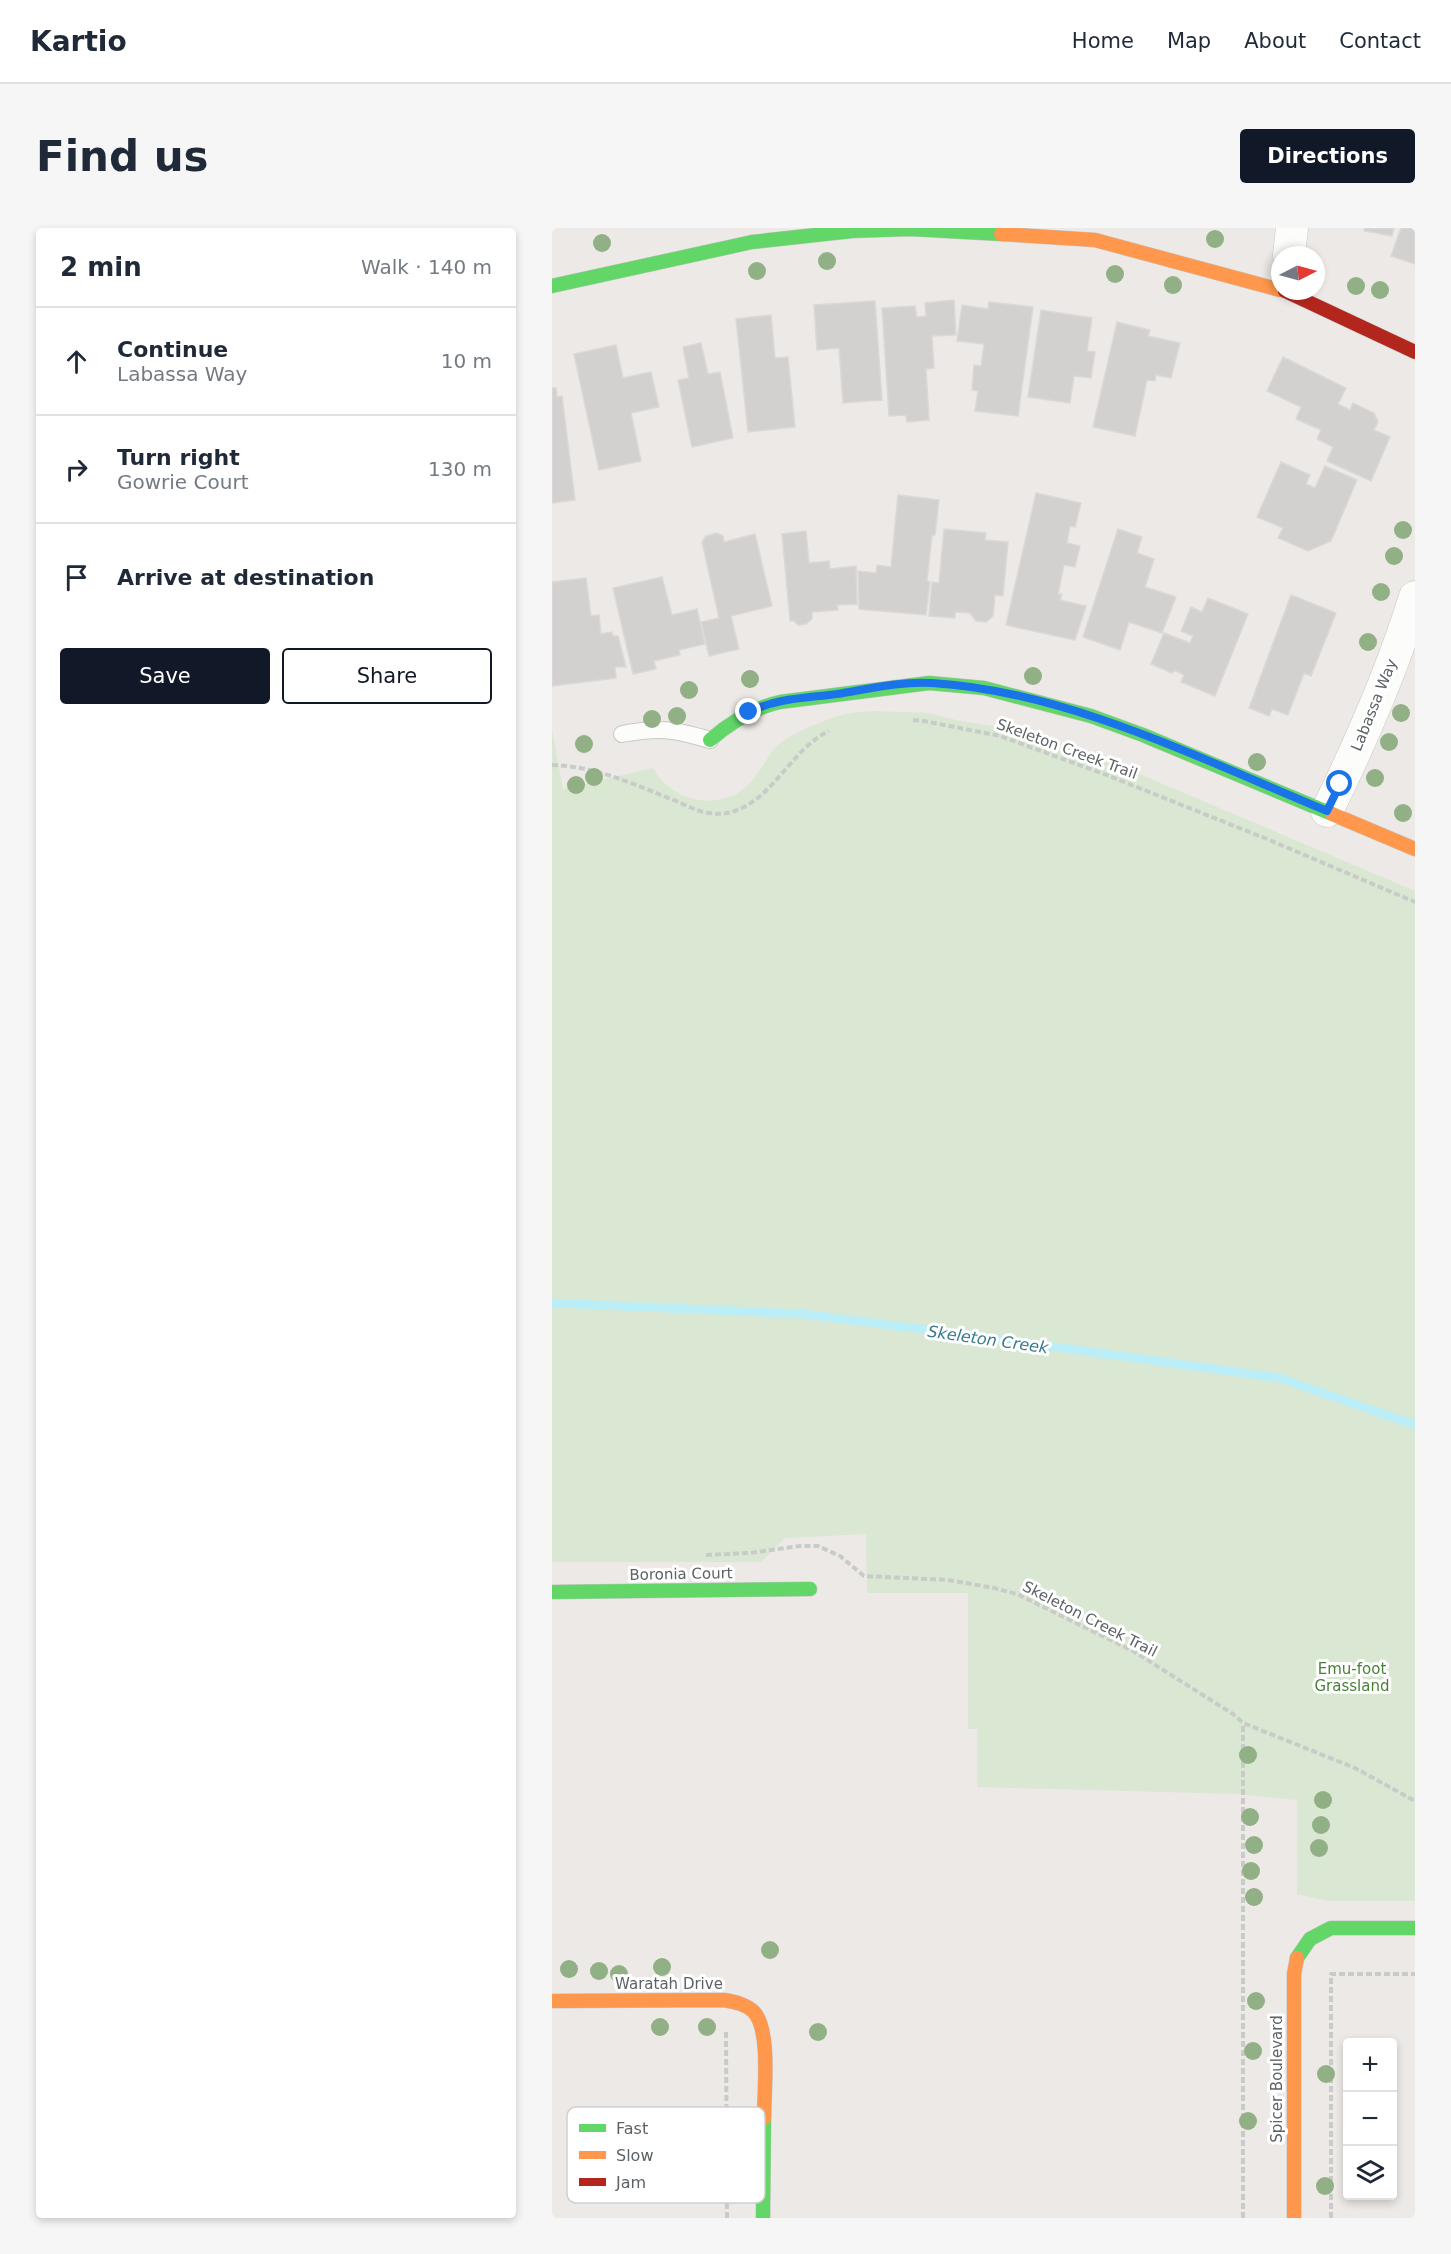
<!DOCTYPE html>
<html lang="en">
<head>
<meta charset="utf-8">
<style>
  :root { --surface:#fff; --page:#f6f6f7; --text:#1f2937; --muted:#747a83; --line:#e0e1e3; --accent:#111827 }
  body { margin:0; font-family:"DejaVu Sans",sans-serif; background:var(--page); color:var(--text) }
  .controls { position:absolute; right:18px; bottom:18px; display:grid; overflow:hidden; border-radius:6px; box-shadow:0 3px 9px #0003 }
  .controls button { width:54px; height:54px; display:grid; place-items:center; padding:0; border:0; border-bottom:2px solid var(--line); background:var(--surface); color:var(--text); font:30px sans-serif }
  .compass { position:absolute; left:719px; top:18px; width:54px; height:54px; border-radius:50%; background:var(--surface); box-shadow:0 3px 9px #0003; rotate:84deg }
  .stop { position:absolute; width:18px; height:18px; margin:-14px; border:4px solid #1a73e8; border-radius:50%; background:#fff }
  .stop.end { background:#1a73e8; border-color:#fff; box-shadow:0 2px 6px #0008 }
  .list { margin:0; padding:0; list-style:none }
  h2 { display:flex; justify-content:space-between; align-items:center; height:78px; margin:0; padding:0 24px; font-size:26px }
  h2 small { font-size:20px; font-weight:400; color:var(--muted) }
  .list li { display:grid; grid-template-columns:39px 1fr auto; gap:18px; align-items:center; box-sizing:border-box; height:108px; padding:0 24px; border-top:2px solid var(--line) }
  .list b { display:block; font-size:22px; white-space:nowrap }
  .list p { margin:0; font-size:20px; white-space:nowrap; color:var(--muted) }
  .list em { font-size:20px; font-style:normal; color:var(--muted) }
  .actions { display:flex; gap:12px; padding:18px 24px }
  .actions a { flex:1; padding:14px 0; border:2px solid var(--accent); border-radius:6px; text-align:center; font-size:21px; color:var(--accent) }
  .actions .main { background:var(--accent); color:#fff }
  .icon { flex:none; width:33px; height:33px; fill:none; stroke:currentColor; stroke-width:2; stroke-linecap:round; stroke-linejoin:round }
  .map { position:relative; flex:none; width:863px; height:1990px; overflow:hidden; border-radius:6px }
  header { display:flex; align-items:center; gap:36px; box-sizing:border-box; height:84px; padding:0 30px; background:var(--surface); border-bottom:2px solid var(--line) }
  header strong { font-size:28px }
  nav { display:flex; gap:33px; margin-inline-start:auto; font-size:21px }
  .intro { display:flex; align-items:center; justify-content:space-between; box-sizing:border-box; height:144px; padding:0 36px }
  h1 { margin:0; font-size:42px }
  .button { padding:15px 27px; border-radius:6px; background:var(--accent); color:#fff; font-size:21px; font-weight:700 }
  main { display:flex; gap:36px; padding:0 36px }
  aside { flex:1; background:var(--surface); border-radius:6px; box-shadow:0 3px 9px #0003 }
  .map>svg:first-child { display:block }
</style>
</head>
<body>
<header>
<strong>Kartio</strong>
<nav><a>Home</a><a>Map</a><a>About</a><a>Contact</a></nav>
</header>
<div class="intro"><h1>Find us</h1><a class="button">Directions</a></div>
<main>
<aside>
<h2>2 min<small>Walk · 140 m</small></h2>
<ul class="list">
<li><svg class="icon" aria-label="ahead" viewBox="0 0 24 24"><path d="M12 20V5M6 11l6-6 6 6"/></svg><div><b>Continue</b><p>Labassa Way</p></div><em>10 m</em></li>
<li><svg class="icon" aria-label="right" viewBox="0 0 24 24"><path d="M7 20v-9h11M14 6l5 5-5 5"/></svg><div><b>Turn right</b><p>Gowrie Court</p></div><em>130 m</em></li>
<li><svg class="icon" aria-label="arrive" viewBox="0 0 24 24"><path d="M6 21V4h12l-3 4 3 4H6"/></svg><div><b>Arrive at destination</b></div></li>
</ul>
<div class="actions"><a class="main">Save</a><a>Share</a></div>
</aside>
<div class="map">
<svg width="863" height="1990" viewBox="0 0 863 1990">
  <rect width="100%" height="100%" fill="#ece9e6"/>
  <!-- green -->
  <path fill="#dae7d2" d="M323,483l53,2 32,8 45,7 40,10 47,16 323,137v1010h-87l-31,-7v-94l-59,-6 -261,-7v-58h-9v-136h-101l-1,-59 -81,4 -24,24h-209v-832l11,59 90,-21c19,35 69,45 97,15 14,-14 17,-31 34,-43 14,-9 39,-19 55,-24 11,-4 25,-4 36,-5z"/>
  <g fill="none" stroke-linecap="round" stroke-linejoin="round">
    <!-- stream -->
    <path stroke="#bbeef6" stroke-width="9" d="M0,1075l252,11 164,21 312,43 135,47"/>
  </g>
  <!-- building -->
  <path fill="#d3d0d0" stroke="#dcd8d6" stroke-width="1.5" d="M813,0h29l-2,8 -28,-5z
    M849,0h14v36l-24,-8z
    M402,72l2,35 -24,1 2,32 -8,1 3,51 -22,2 -1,-7 -17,1 -7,-108 33,-2 2,11 9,-1 -1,-13z
    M323,73l7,99 -39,3 -4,-55 -22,2 -3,-45z
    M437,74l44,5 -15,109 -43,-5 3,-20 -6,-1 2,-25 7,1 3,-22 -27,-3 5,-36 26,4z
    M489,82l51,8 -5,33 8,1 -4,26 -17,-2 -4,27 -42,-6z
    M219,87l4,43 13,-1 7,70 -47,5 -12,-113z
    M565,94l33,8 -2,6 32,7 -9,35 -15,-3 -1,6 -8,-1 -12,56 -42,-9z
    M149,115l7,31 12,-2 13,66 -41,9 -14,-67 11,-2 -6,-31z
    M64,117l7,33 28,-6 8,35 -28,6 10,48 -42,9 -25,-116z
    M731,129l63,31 -8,16 12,6 3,-7 21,10 4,9 -4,8 16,7 -19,44 -44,-20 6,-14 -16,-8 4,-9 -25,-11 5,-12 -34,-16z
    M0,160h4l1,9 5,-1 13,104 -23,3z
    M729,234l29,13 -4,9 9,4 10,-22 32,14 -26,61 -23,10 -30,-13 5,-10 -26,-11z
    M484,265l45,10 -6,24 -5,-1 -3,17 13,3 -5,21 -11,-2 -6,29h4l-2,6 26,6 -11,34 -69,-15z
    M346,267l41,5 -4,35h-3l-5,46 3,1 -4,33 -67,-6 -1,-38 18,2 1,-8 14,2z
    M392,301l42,4 -1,7 23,2 -5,54 -8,-1 -2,21 -7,6 -10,-1 -6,-8 -15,-1v6l-26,-2 3,-34 7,1z
    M566,301l24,8 -5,16 17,6 -9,28 31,10 -14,36 -33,-11 -9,28 -37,-13z
    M254,303l3,32 20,-2 1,8 26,-3 1,38 -20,1 1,5 -26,2v7l-6,5 -8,1 -4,-4h-4l-8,-87z
    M165,305l6,3 1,6 31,-8 17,72 -41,10 8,33 -30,7 -8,-34 18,-4 -17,-76 4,-6z
    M110,349l10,38 25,-6 8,35 -26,6 1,5 -26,6 2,8 -23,5 -20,-86z
    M34,350l5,38 8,-1 2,19 11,-2 1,4h5l8,31h-11l1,11 -64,8v-104z
    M739,367l45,18 -25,63 -7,-3 -16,42 -16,-6 -3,7 -20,-8z
    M656,370l40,16 -33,82 -34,-14 3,-7 -10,-5 -2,3 -21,-9 13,-31 26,10 3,-7 -12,-5 10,-24 11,5z"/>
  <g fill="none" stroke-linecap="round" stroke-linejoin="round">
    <!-- lane casing -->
    <g stroke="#c8c8c7" stroke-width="18">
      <path id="lane" d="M70,506c38,-7 51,-5 88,6"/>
    </g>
    <!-- street casing -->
    <g stroke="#c8c8c7" stroke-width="33">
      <path id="street" d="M737,27l3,-27
        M775,583c34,-69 65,-140 88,-214"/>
    </g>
    <!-- fast casing -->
    <g stroke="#c8c7c6" stroke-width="15">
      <path id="fast" d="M0,58l200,-44 100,-11 58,-2 91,5
        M158,512c21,-18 43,-32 70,-38l149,-19 55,5 107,28 52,19 189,79
        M0,1364l258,-3
        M745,1730l13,-19 21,-11h84
        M211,1990l1,-100"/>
    </g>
    <!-- slow casing -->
    <g stroke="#c8c7c6" stroke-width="15">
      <path id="slow" d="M449,6l94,6 185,50
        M780,586l83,35
        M0,1773l172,-1c11,2 22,4 30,12 17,19 10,80 10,106
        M742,1990v-244l3,-16"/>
    </g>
    <!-- jam casing -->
    <g stroke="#c8c7c6" stroke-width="15">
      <path id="jam" d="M733,63l130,61"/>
    </g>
    <!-- path -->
    <path stroke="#c8ccc9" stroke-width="4" stroke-dasharray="6 3" stroke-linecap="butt" d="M361,492l11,1 76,15 104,38 163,65 148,63
      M0,537c40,1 77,17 114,32 14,5 29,14 43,16 14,2 23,0 35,-6 34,-18 51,-60 85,-76
      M154,1327l44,-2 50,-7h18l22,10 24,20 84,4 46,8 23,6 116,57 100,63 10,9 112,45 60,33
      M174,1804l1,186
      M691,1990v-494
      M779,1990v-244h84"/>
    <!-- lane -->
    <use href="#lane" stroke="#fcfcfb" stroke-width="16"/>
    <!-- street -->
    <use href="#street" stroke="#fcfcfb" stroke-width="32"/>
    <!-- fast -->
    <use href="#fast" stroke="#63d668" stroke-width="14"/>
    <!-- slow -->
    <use href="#slow" stroke="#ff974d" stroke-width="14"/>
    <!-- jam -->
    <use href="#jam" stroke="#b3261e" stroke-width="14"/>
  </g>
  <!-- trees -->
  <g fill="#92b085">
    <circle cx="663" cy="11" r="9"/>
    <circle cx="50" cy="15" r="9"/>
    <circle cx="275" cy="33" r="9"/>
    <circle cx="205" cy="43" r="9"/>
    <circle cx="563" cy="46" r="9"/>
    <circle cx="621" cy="57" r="9"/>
    <circle cx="804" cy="58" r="9"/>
    <circle cx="828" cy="62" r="9"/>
    <circle cx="851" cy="302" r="9"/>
    <circle cx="842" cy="328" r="9"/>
    <circle cx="829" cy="364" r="9"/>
    <circle cx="816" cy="414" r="9"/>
    <circle cx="481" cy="448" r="9"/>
    <circle cx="198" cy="451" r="9"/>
    <circle cx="137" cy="462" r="9"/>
    <circle cx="849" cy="485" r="9"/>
    <circle cx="125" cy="488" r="9"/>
    <circle cx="100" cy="491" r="9"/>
    <circle cx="837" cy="514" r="9"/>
    <circle cx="32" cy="516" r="9"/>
    <circle cx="705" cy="534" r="9"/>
    <circle cx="42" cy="549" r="9"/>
    <circle cx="823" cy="550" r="9"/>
    <circle cx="24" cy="557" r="9"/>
    <circle cx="851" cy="585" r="9"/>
    <circle cx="696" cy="1527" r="9"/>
    <circle cx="771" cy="1572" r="9"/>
    <circle cx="698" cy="1589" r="9"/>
    <circle cx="769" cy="1597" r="9"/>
    <circle cx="702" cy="1617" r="9"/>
    <circle cx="767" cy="1620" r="9"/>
    <circle cx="699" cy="1643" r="9"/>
    <circle cx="702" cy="1669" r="9"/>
    <circle cx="218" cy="1722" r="9"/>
    <circle cx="110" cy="1739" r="9"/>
    <circle cx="17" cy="1741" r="9"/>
    <circle cx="47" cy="1743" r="9"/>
    <circle cx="67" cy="1746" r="9"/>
    <circle cx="704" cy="1773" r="9"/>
    <circle cx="108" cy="1799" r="9"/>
    <circle cx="155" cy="1799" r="9"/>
    <circle cx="266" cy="1804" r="9"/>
    <circle cx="701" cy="1823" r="9"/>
    <circle cx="774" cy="1846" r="9"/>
    <circle cx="696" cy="1893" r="9"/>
    <circle cx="773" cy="1958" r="9"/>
  </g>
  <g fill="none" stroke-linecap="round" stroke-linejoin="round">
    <!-- route -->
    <path stroke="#1a73e8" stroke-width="8" d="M197,484c27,-14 59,-14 88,-18 31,-5 64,-13 95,-11 135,8 271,77 395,128l13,-27"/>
  </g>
  <g text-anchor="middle" stroke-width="6" stroke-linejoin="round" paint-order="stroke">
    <!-- street labels -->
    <g font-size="15" fill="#5c6265" stroke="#fff">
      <text transform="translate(822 477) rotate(-68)" y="5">Labassa Way</text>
      <text transform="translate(515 521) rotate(20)" y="5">Skeleton Creek Trail</text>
      <text transform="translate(129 1346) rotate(-1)" y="5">Boronia Court</text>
      <text transform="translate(538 1391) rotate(27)" y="5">Skeleton Creek Trail</text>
      <text x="117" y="1761">Waratah Drive</text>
      <text transform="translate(725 1851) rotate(-90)" y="5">Spicer Boulevard</text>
    </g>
    <!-- park labels -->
    <g font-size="15" fill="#498236" stroke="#fff">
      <text x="800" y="1446">Emu-foot<tspan x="800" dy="17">Grassland</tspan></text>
    </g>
    <!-- water labels -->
    <g font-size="16" font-style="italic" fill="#38798c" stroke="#fff">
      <text transform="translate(436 1111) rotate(8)" y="6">Skeleton Creek</text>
    </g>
  </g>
  <!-- legend -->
  <rect x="15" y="1879" width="198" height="96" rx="9" fill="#fff" stroke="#ced0d1" stroke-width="1.5"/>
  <rect x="27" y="1896" width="27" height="8" fill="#63d668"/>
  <rect x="27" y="1923" width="27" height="8" fill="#ff974d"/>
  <rect x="27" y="1950" width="27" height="8" fill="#b3261e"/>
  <g font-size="16" fill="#5c6265">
    <text x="64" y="1906">Fast</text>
    <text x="64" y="1933">Slow</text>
    <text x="64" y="1960">Jam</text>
  </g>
</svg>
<div class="controls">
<button>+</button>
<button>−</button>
<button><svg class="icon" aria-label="layers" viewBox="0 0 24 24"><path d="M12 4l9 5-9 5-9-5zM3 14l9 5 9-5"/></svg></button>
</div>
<svg class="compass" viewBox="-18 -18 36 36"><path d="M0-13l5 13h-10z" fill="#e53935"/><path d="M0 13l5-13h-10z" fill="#747a83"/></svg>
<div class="stop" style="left:788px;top:556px"></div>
<div class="stop end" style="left:197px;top:484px"></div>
</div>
</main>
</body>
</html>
